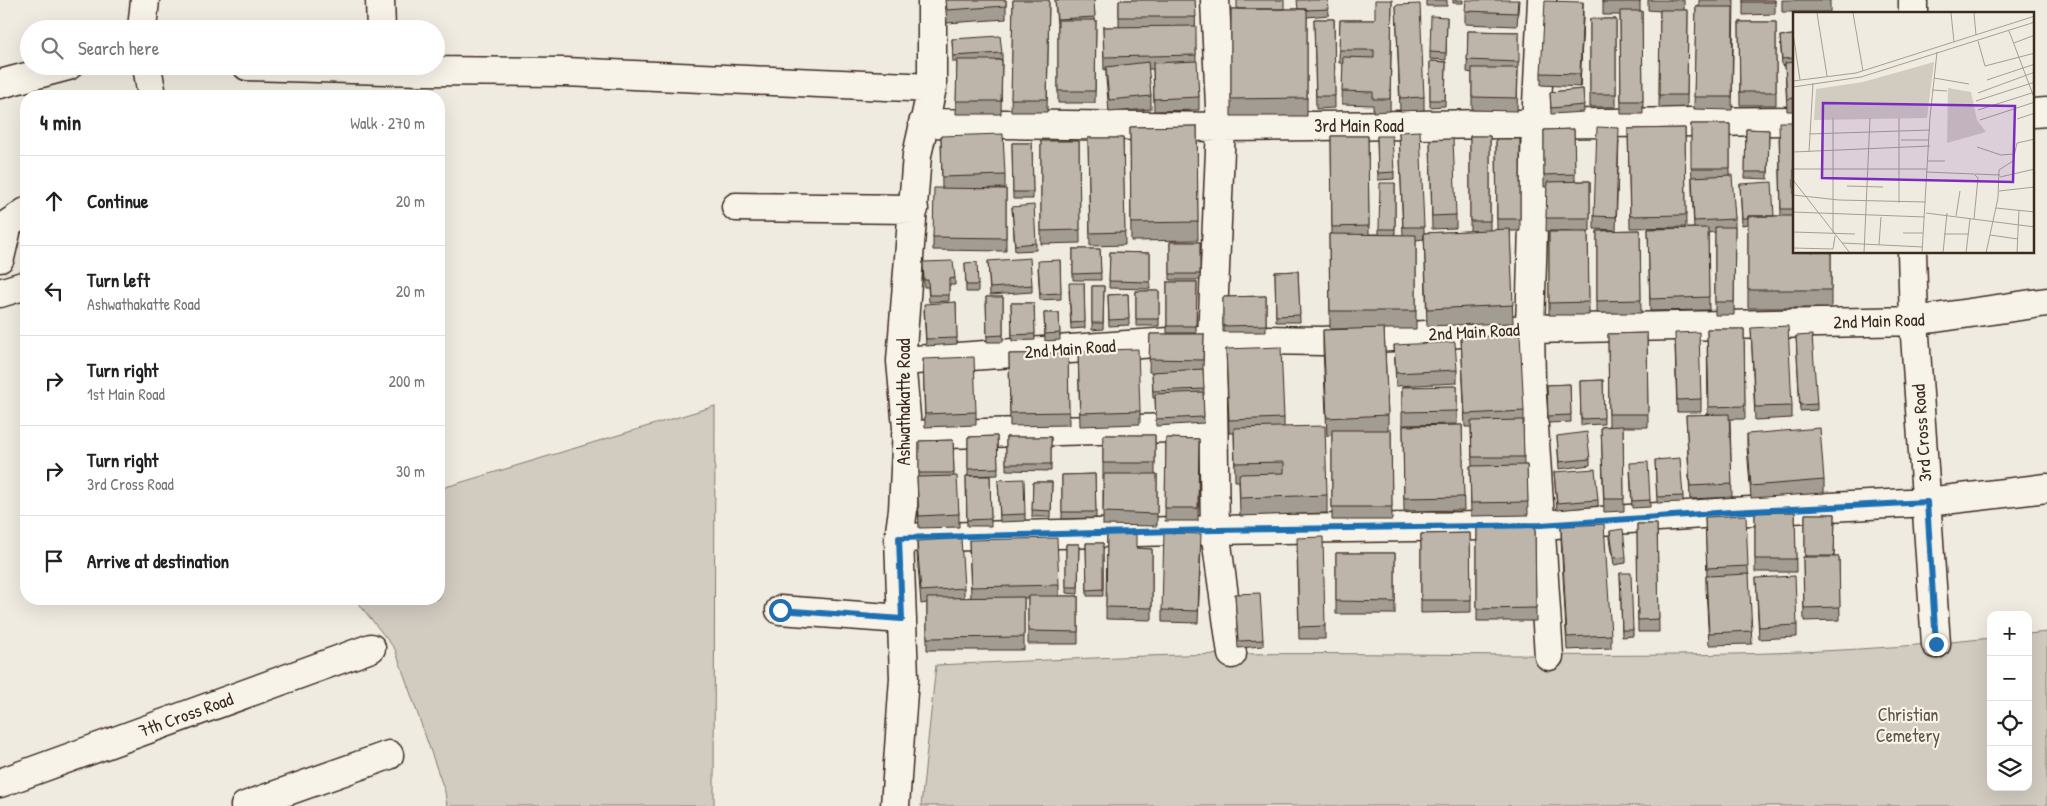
<!DOCTYPE html>
<html lang="en">
<head>
<meta charset="utf-8">
<style>
  :root { --surface:#fff; --page:#f2f2f2; --text:#222; --muted:#767676; --line:#e0e0e0 }
  body { margin:0; font-family:"Patrick Hand",sans-serif; background:var(--page); color:var(--text) }
  .controls { position:absolute; right:15px; bottom:15px; display:grid; overflow:hidden; border-radius:10px; box-shadow:0 5px 20px #0002 }
  .controls button { width:45px; height:45px; display:grid; place-items:center; padding:0; border:0; border-bottom:1px solid var(--line); background:var(--surface); color:var(--text); font:25px sans-serif }
  .stop { position:absolute; width:15px; height:15px; margin:-11px; border:4px solid #1f6fb2; border-radius:50%; background:#fff }
  .stop.end { background:#1f6fb2; border-color:#fff; box-shadow:0 1px 5px #0008 }
  .list { margin:0; padding:0; list-style:none }
  h2 { display:flex; justify-content:space-between; align-items:center; height:65px; margin:0; padding:0 20px; font-size:21px }
  h2 small { font-size:16px; font-weight:400; color:var(--muted) }
  .list li { display:grid; grid-template-columns:32px 1fr auto; gap:15px; align-items:center; box-sizing:border-box; height:90px; padding:0 20px; border-top:1px solid var(--line) }
  .list b { display:block; font-size:19px; white-space:nowrap }
  .list p { margin:0; font-size:16px; white-space:nowrap; color:var(--muted) }
  .list em { font-size:16px; font-style:normal; color:var(--muted) }
  .icon { flex:none; width:28px; height:28px; fill:none; stroke:currentColor; stroke-width:2; stroke-linecap:round; stroke-linejoin:round }
  .map { position:relative; flex:none; width:2047px; height:806px; overflow:hidden }
  .search { position:absolute; background:var(--surface); box-shadow:0 5px 20px #0002; left:20px; top:20px; width:425px; height:55px; display:flex; align-items:center; gap:12px; box-sizing:border-box; padding:0 18px; border-radius:28px; color:var(--muted); font-size:19px }
  .panel { position:absolute; background:var(--surface); box-shadow:0 5px 20px #0002; left:20px; top:90px; width:425px; height:515px; border-radius:20px }
  .map>svg:first-child { display:block }
</style>
</head>
<body>
<div class="map">
<svg width="2047" height="806" viewBox="0 0 2047 806">
  <rect width="100%" height="100%" fill="#efebe0"/>
  <filter id="ink" filterUnits="userSpaceOnUse"><feTurbulence type="fractalNoise" baseFrequency=".02" numOctaves="2"/><feDisplacementMap in="SourceGraphic" scale="10" xChannelSelector="R" yChannelSelector="G"/><feConvolveMatrix kernelMatrix="1 2 1 2 8 2 1 2 1" color-interpolation-filters="sRGB"/></filter>
  <g filter="url(#ink)">
    <!-- green -->
    <path fill="#d1cbc0" stroke="#867a6f" d="M715,406l-1,400h-267l-2,-14 -50,-143 -40,-50h84v-110z
      M2047,632v174h-1126l15,-141c99,-4 198,-10 297,-11 252,-3 506,12 758,-16v149h37v-153z"/>
    <g fill="none" stroke-linecap="round" stroke-linejoin="round">
      <!-- minor casing -->
      <g stroke="#3b2a1e" stroke-width="31">
        <path id="minor" d="M380,0l1,29
          M1215,0l6,127 -9,212 3,191 17,124
          M1542,0l-6,125 -6,204 1,52 18,275
          M1913,0v14
          M142,29l3,-29
          M147,66l5,30
          M247,66l174,5
          M416,66l5,5 144,1 367,16
          M0,84l68,-18
          M2033,113l14,-1
          M923,123l298,4 573,-6
          M736,207l178,2
          M1912,252l2,69 22,323
          M0,258l8,-34 18,-12
          M0,293l26,-8
          M901,361l311,-22 111,2 207,-12 384,-8 133,-19
          M906,435l307,-8
          M899,538l316,-8 326,-5 190,-13 196,-10 120,-14
          M780,610l122,9
          M0,783l371,-135
          M245,806l144,-51
          M895,806l9,-128 -5,-140 4,-28 4,-82 -6,-67 16,-206 15,-67v-88"/>
      </g>
      <!-- minor -->
      <use href="#minor" stroke="#f7f3e8" stroke-width="28"/>
    </g>
    <!-- wall -->
    <path fill="#a39c92" stroke="#3b2a1e" d="M945,0h61v19l-59,4z
      M1013,0h36l-2,112h-36z
      M1055,0h39l1,20h1l-1,83h-37v-77h-1z
      M1119,0h76l1,61 3,36v13l-45,1 -1,-42h-5l3,27v13l-42,3 -3,-33v-10l-2,1 -1,-43h16z
      M1328,0l1,15 -22,2v99h-76v-107h66z
      M1392,0l-2,111 -17,1v-7l-31,-1 1,-41h-4l1,-43h35z
      M1426,0h21v6h-21z
      M1453,0h10v3h-10z
      M1519,0l-2,26 -52,-2v-13z
      M1603,0h37v11h2l1,103h-22l-1,-99h-17z
      M1648,0h36v10h4l-1,97 -28,1 1,-97 -12,-1z
      M1699,0h35l-2,110 -38,-1 2,-102h3z
      M1743,0h32v14l-32,1z
      M1782,0h48v12h-48z
      M1396,5l28,92v13l-24,1z
      M1583,15l-3,72 -39,-2v-12z
      M1447,17l-1,43 -16,-1v-7z
      M1314,19h20l1,89 -19,1z
      M1590,19h26v88h-26z
      M1739,22h37v83h-36z
      M1468,31l51,1 -2,79 -45,-1v-37l-5,-1z
      M1794,35v76h-7l-2,-46 -3,1 -2,-30z
      M952,39l50,14v7h-7h7l-1,54h-45l1,-52h-4z
      M1430,61l16,1 -1,44 -15,1z
      M1583,89l1,23 -33,2 -1,-22z
      M1794,122v130h37v56h-83v-84l-6,1 -2,-41 34,32h7l-2,-81z
      M1691,124h39v52l5,43 -1,96h-19v-83l-7,1 1,77 -59,1 -2,-82 46,-1 -2,-38z
      M1197,126l1,114 -67,1 -1,-114z
      M1685,128l1,99 -56,1 -2,-99z
      M1574,129l1,52h15v50h-44l1,-44h-3v-57z
      M1746,129l23,1 -1,49 -23,-1z
      M1399,132l25,95v12l-8,1v89h-32l4,86v15h3l1,90h-60v-85l-5,1 -4,-88v-18l25,-1h-18l-1,-95h3l-1,-98h37l1,98h10v-5l16,-46v52h8z
      M941,136l64,39v13l-38,1h39v62l-73,-1v-13l9,-49z
      M1377,136l17,36v7l-16,1z
      M1470,136h20v94h7l-1,-91h24v92h-10l3,92 -86,3 -3,-93 46,-2z
      M1088,138h35l2,107 -35,1z
      M1430,140l26,75v13l-24,1z
      M1619,140l-3,90 -22,-1v-13z
      M1041,141h38l1,102 -39,1z
      M1012,143h20l1,56h-20z
      M1012,207l24,36v7l-21,1z
      M1640,230l1,83h-44v-82z
      M1549,232h39l1,83h-40z
      M1170,242h30v38h-30z
      M1073,249h27l1,31h-28z
      M1110,252l40,1v36l-41,-1z
      M1060,260l1,39 -21,1 -2,-32z
      M988,261l44,24v7l-42,3z
      M923,262l32,16v7h-6v16l-20,1 -1,-15h-4z
      M965,263l13,22v7h-12z
      M1298,271l2,51h-24l-1,-50z
      M1167,282h30l-1,51h-29z
      M1084,283l1,45 -14,1 -2,-39z
      M1092,286h12l-1,43 -11,1z
      M1136,291h23v35h-23z
      M1128,294l1,31 -20,1 -1,-31z
      M1266,296v36h-43v-35z
      M986,297h17v45h-16z
      M956,302l1,42 -31,2 -2,-36z
      M1011,303h23l1,37 -23,1z
      M1044,313h15l1,27 -15,1z
      M1751,328l41,78v12l-37,2z
      M1707,329h37l1,90h-15l2,78 -42,2 -4,-84h22z
      M1647,333l1,94h-25l1,84 -20,1 -3,-85 8,-1 -1,-92z
      M1150,334h54l-1,36 1,25 -1,1 1,27 -48,3 -1,-28h-2l-1,-26h-3z
      M1796,336l21,68v6l-17,1z
      M1461,338l63,73v13h-1l1,41h3l1,50 -57,1 -1,-50h2l-1,-39h-6z
      M1394,345l63,25v13l-61,3z
      M1675,346l26,53v13h-24z
      M1226,349l58,69v9l43,68v18l-87,3 -1,-35h-4l-1,-48h-5z
      M1078,351l62,60v13l-60,2z
      M1068,353l1,72 -59,1 -1,-72z
      M923,359l53,53v13l-51,2z
      M1603,380l1,44 -23,1 -1,-44z
      M1570,384l1,38 -23,1 -1,-38z
      M1457,386v38l-55,1v-38z
      M1462,425l2,85 -60,1 -1,-85z
      M1747,434l77,46v13l-73,5 -4,-51z
      M1103,435h52v39h2v52l-54,-1z
      M997,436l1,39 -30,1v-39z
      M1557,436l33,23v6l-31,4z
      M1006,437h45v34l-45,-1z
      M1166,438l33,1 -1,82h-33z
      M953,440l1,36 5,38v13l-40,1 -2,-51h2v-36z
      M1655,460l28,36v6l-26,1z
      M1630,470l20,30v7l-18,1z
      M1554,472l44,28v6l-41,4z
      M1095,474l1,44 -34,1v-44z
      M966,476h24l1,50h-24z
      M998,480l27,34v7l-25,1z
      M1033,482h19l-1,35h-19z
      M1755,512h40l1,60h-41z
      M1805,514h30l-1,43h5l1,63 -36,1 -1,-64h2z
      M1705,517l43,49 4,78 -43,1 -3,-57v-12h1z
      M1637,524h20l2,108h-21z
      M1477,526h58l1,95h-59z
      M1561,526l50,109v13l-44,2 -6,-111z
      M1610,531l16,26v6l-12,2 -4,-27z
      M1107,533l29,15 16,1v71l-46,-1z
      M1470,533l1,79 -50,1v-79z
      M969,540l90,45v11h19v48h-50v-46h-4v52h-97v-47l-6,1 -4,-50v-13l47,47v10l7,-1z
      M1086,543h17v53h-16z
      M1066,544h13l-1,50 -12,-1z
      M1201,546l-3,77 -36,-1v-12z
      M1297,551l28,75v13h-26z
      M1336,553h59v61h-59z
      M1620,573l13,57v6l-11,1z
      M1756,578l41,47v12l-38,2z
      M1235,594l28,46v6l-25,2z"/>
    <!-- shaded-wall -->
    <path fill="#847f77" stroke="#3b2a1e" d="M1583,2v13l-3,72v-13z"/>
    <!-- building -->
    <path fill="#bdb5aa" stroke="#3b2a1e" d="M946,0h60v6l-59,4z
      M1013,0h36l-2,99h-36z
      M1055,0h39l1,17 -38,2z
      M1119,0h76l1,17h-77z
      M1237,0h47v9h-47z
      M1297,0h31l1,9 -22,1v-1h-9z
      M1375,0h17l-2,99h-17v-7l-31,-1 1,-34 31,1v-8h-35l1,-30h35z
      M1466,0h52l-1,13 -52,-2z
      M1603,0h37v2h-37z
      M1743,0h32v2h-32z
      M1545,1l38,1 -3,72 -39,-1z
      M1420,4l4,93 -24,1 -4,-93z
      M1696,7h37l-1,90h-38z
      M1231,9h76v89l-76,1z
      M1660,10h28l-1,85h-28z
      M1620,11h22l1,90h-22z
      M1431,16l16,1 -1,36 -16,-1z
      M1314,19h20l1,77h-19z
      M1590,19h26v75h-26z
      M1058,20h38l-1,71h-37z
      M1739,22h37v70h-36z
      M1196,26v29l-92,2 -1,-30z
      M1468,31l51,1v30l-52,-2z
      M1794,35v23l-12,1 -2,-23z
      M1000,36l2,17 -49,3 -1,-17z
      M957,60h45l-1,41h-45z
      M1197,61l2,36 -45,2 -1,-36z
      M1430,61l16,1 -1,38h-15z
      M1148,62l3,34 -42,4 -3,-33z
      M1794,62v36l-7,1 -2,-36z
      M1472,68h46l-1,30 -45,-1z
      M1583,89l1,16 -33,3 -1,-16z
      M1779,122h15v87h-13z
      M1691,124h39v44h-39z
      M1197,126l1,96 -67,1 -1,-96z
      M1597,127l22,1 -3,89 -22,-1z
      M1685,128l1,87 -56,1 -2,-87z
      M1574,129l1,45 -31,1v-45z
      M1746,129l23,1 -1,42h-23z
      M1420,131l4,96h-21l-4,-95z
      M1003,134l2,41 -63,2 -1,-41z
      M1331,136h37l1,90 -37,1z
      M1377,136h15l2,36 -16,1z
      M1470,136h20v85h-20z
      M1088,138h35l2,94 -35,1z
      M1453,139l3,76 -24,1 -2,-76z
      M1496,139h24v80h-23z
      M1041,141h38l1,89 -39,1z
      M1012,143h20l1,49h-20z
      M1732,175l3,44 -41,2 -2,-44z
      M1590,181v37h-44l1,-36z
      M1772,182l2,34h-26v2h-6l-2,-34z
      M1380,183h15v46h-16z
      M934,188l72,1v49l-73,-1z
      M1034,205l2,38 -21,2 -3,-38z
      M1748,216h46v36h37v38h-83z
      M1715,227h20l-1,75h-19z
      M1708,228l1,69 -59,2 -2,-70z
      M1510,229l3,76 -86,4 -3,-76z
      M1640,230l1,70 -44,1v-70z
      M1549,232h39l1,70 -40,1z
      M1329,234l87,1v76h-86z
      M1170,242h30v32h-30z
      M1073,249h27l1,24 -28,1z
      M1110,252l40,1v29l-41,-1z
      M1030,258l2,27 -42,3 -2,-27z
      M1060,260l1,33 -21,1 -2,-33z
      M953,261l2,17 -6,1v16h-20l-1,-15h-4l-1,-18z
      M977,262l1,23h-12l-1,-22z
      M1298,271l2,44 -24,1 -1,-44z
      M1167,282h30l-1,44h-29z
      M1069,283h15l1,39 -14,1z
      M1092,286h12l-1,37h-11z
      M1136,291h23v28h-23z
      M1128,294l1,25 -20,1 -1,-25z
      M1266,296v29l-43,1v-29z
      M986,297h17v38l-16,1z
      M956,302l1,36 -31,1 -2,-35z
      M1011,303h23l1,31 -23,1z
      M1044,313h15l1,20 -15,1z
      M1788,326l4,80 -37,1 -4,-79z
      M1384,328l4,87 -61,3 -4,-88z
      M1707,329h37l1,77 -36,1z
      M1699,332l2,67 -24,1 -2,-67z
      M1647,333l1,81h-39l-1,-80z
      M1150,334h54l-1,26 -54,-1z
      M1520,334l4,77 -59,3 -4,-76z
      M1812,335l5,69 -17,1 -4,-69z
      M1455,342l2,28 -61,3 -2,-28z
      M1281,347l3,71 -55,2 -3,-71z
      M1138,349l2,62 -60,2 -2,-62z
      M1068,353l1,59 -59,1 -1,-59z
      M974,357l2,55 -51,2 -2,-55z
      M1203,369l1,20 -51,2 -1,-19z
      M1603,380l1,38 -23,1 -1,-38z
      M1570,384l1,31 -23,1 -1,-31z
      M1457,386v25l-55,1v-25z
      M1203,392l1,25 -48,2 -1,-25z
      M1729,414l3,70 -42,2 -4,-71z
      M1523,420l1,37h-52l-1,-36z
      M1462,425l2,72 -60,1 -1,-72z
      M1325,426l2,69 -87,3 -1,-24 45,-1v-11l-49,1 -1,-35z
      M1623,426l1,73h-20l-3,-72z
      M1820,428l4,52 -73,6 -4,-52z
      M1332,430h59l1,77h-60z
      M1587,432l3,27 -31,3 -2,-26z
      M1103,435h52v28h-52z
      M997,436l1,32 -30,1v-32z
      M1006,437h45v27h-45z
      M1166,438l33,1 -1,69h-33z
      M953,440l1,33h-35v-32z
      M1680,458l3,38 -26,1 -2,-37z
      M1648,462l2,38 -18,1 -2,-38z
      M1527,465l1,37 -57,1 -1,-37z
      M1595,469l3,31 -41,3 -3,-31z
      M1095,474l1,38h-34v-37z
      M1104,474h53v40l-54,-2z
      M957,476l2,38 -40,2 -2,-39z
      M966,476h24l1,43 -24,1z
      M1024,479l1,35 -25,1 -2,-35z
      M1033,482h19l-1,29 -19,-1z
      M1755,512h40l1,47h-41z
      M1805,514h30l-1,42h-29z
      M1746,515l2,51 -41,2 -2,-51z
      M1604,524l7,111 -44,2 -6,-111z
      M1637,524h20l2,95 -21,1z
      M1477,526h58l1,82 -59,1z
      M1623,529l3,28 -12,1 -4,-27z
      M1164,532l37,2 -3,77 -36,-1z
      M1107,533l29,1v14l16,1v59l-46,-1z
      M1470,533l1,67h-50v-66z
      M1323,537l2,89 -26,1 -2,-89z
      M961,538l3,50 -43,3 -4,-50z
      M1057,538l2,47 -88,2 -2,-47z
      M1086,543h17v46l-16,1z
      M1066,544h13l-1,43h-12z
      M1336,553h59v49l-59,-1z
      M1803,557h36l1,50 -36,1z
      M1620,573h11l2,57h-11z
      M1749,574l3,57 -43,2 -3,-57z
      M1795,576l2,49 -38,2 -3,-49z
      M1260,593l3,47 -25,1 -3,-47z
      M1028,596h50v36l-50,-1z
      M1024,597v40l-97,1v-40z"/>
  </g>
  <g fill="none" stroke-linecap="round" stroke-linejoin="round" filter="url(#ink)">
    <!-- route -->
    <path stroke="#1f6fb2" stroke-width="6" d="M780,610l122,9 -3,-81 316,-8 326,-5 190,-13 196,-10 9,142"/>
  </g>
  <g text-anchor="middle" stroke-width="4.5" stroke-linejoin="round" paint-order="stroke">
    <!-- street labels -->
    <g font-size="18" fill="#3b2a1e" stroke="#f7f3e8">
      <text x="1359" y="132">3rd Main Road</text>
      <text transform="translate(1879 321) rotate(-2)" y="6">2nd Main Road</text>
      <text transform="translate(1474 332) rotate(-3)" y="6">2nd Main Road</text>
      <text transform="translate(1070 349) rotate(-4)" y="6">2nd Main Road</text>
      <text transform="translate(904 402) rotate(-90)" y="6">Ashwathakatte Road</text>
      <text transform="translate(1922 433) rotate(-94)" y="6">3rd Cross Road</text>
      <text transform="translate(186 715) rotate(-20)" y="6">7th Cross Road</text>
    </g>
    <!-- park labels -->
    <g font-size="18" fill="#605246" stroke="#f7f3e8">
      <text x="1908" y="721">Christian<tspan x="1908" dy="21">Cemetery</tspan></text>
    </g>
  </g>
  <!-- overview -->
  <g transform="translate(1793 12)">
    <rect width="241" height="241" fill="#efebe0"/>
    <path d="M141,50l-7,56 -113,2 2,-31 47,-7zM155,76l23,4 6,28 9,12 -39,11z" fill="#d1cbc0"/>
    <path fill="none" stroke="#a79e92" stroke-width="1" d="M24,1l10,63M60,1l10,58M158,1l3,29M181,1l2,22M216,19l26,69M0,21l7,47M185,29l7,25 50,-13M221,31l21,-8M141,66l35,6M194,68l48,-16M0,69l63,-8 179,-57M0,75l68,-10 174,-55M139,78l15,1M185,81l57,-21M183,89l59,-19M185,98l57,-18M40,106v115M224,107l18,-6M187,108l55,-18M16,122l121,-4M108,128h28M184,135l24,8 13,-1M0,140l137,-6M16,140l4,-69M135,149h17M0,157h134M133,160l48,2 4,4 -4,41M182,162l25,1M207,165l35,-8M0,168l57,73M54,174l36,1M206,179l36,-4M0,183l46,5 87,2M106,191v-85M203,196l39,4M0,200l132,5M133,201l109,14M163,204l4,-25M0,220l62,2M110,221h20M151,222h24M197,223l28,4M49,231l81,4M86,233l2,-28M0,236l40,1 2,-13M71,241l6,-135M129,241l8,-136 7,-65M150,241l4,-40M173,241l4,-34M193,241l12,-55 1,-28 14,-9 4,-18 18,-4M224,241l2,-43"/>
    <path fill="#7b2cbf" fill-opacity="0.15" stroke="#7b2cbf" stroke-width="2.5" d="M30,91l192,3 -2,76 -191,-4z"/>
    <rect width="241" height="241" fill="none" stroke="#3b2a1e" stroke-width="2.5"/>
  </g>
</svg>
<div class="controls">
<button>+</button>
<button>−</button>
<button><svg class="icon" aria-label="locate" viewBox="0 0 24 24"><circle cx="12" cy="12" r="6"/><path d="M12 2v4M12 18v4M2 12h4M18 12h4"/></svg></button>
<button><svg class="icon" aria-label="layers" viewBox="0 0 24 24"><path d="M12 4l9 5-9 5-9-5zM3 14l9 5 9-5"/></svg></button>
</div>
<div class="stop" style="left:780px;top:610px"></div>
<div class="stop end" style="left:1936px;top:644px"></div>
<div class="search"><svg class="icon" aria-label="search" viewBox="0 0 24 24"><circle cx="10" cy="10" r="6"/><path d="M15 15l6 6"/></svg>Search here</div>
<section class="panel">
<h2>4 min<small>Walk · 270 m</small></h2>
<ul class="list">
<li><svg class="icon" aria-label="ahead" viewBox="0 0 24 24"><path d="M12 20V5M6 11l6-6 6 6"/></svg><div><b>Continue</b></div><em>20 m</em></li>
<li><svg class="icon" aria-label="left" viewBox="0 0 24 24"><path d="M17 20v-9H6M10 6l-5 5 5 5"/></svg><div><b>Turn left</b><p>Ashwathakatte Road</p></div><em>20 m</em></li>
<li><svg class="icon" aria-label="right" viewBox="0 0 24 24"><path d="M7 20v-9h11M14 6l5 5-5 5"/></svg><div><b>Turn right</b><p>1st Main Road</p></div><em>200 m</em></li>
<li><svg class="icon" aria-label="right" viewBox="0 0 24 24"><path d="M7 20v-9h11M14 6l5 5-5 5"/></svg><div><b>Turn right</b><p>3rd Cross Road</p></div><em>30 m</em></li>
<li><svg class="icon" aria-label="arrive" viewBox="0 0 24 24"><path d="M6 21V4h12l-3 4 3 4H6"/></svg><div><b>Arrive at destination</b></div></li>
</ul>
</section>
</div>
</body>
</html>
